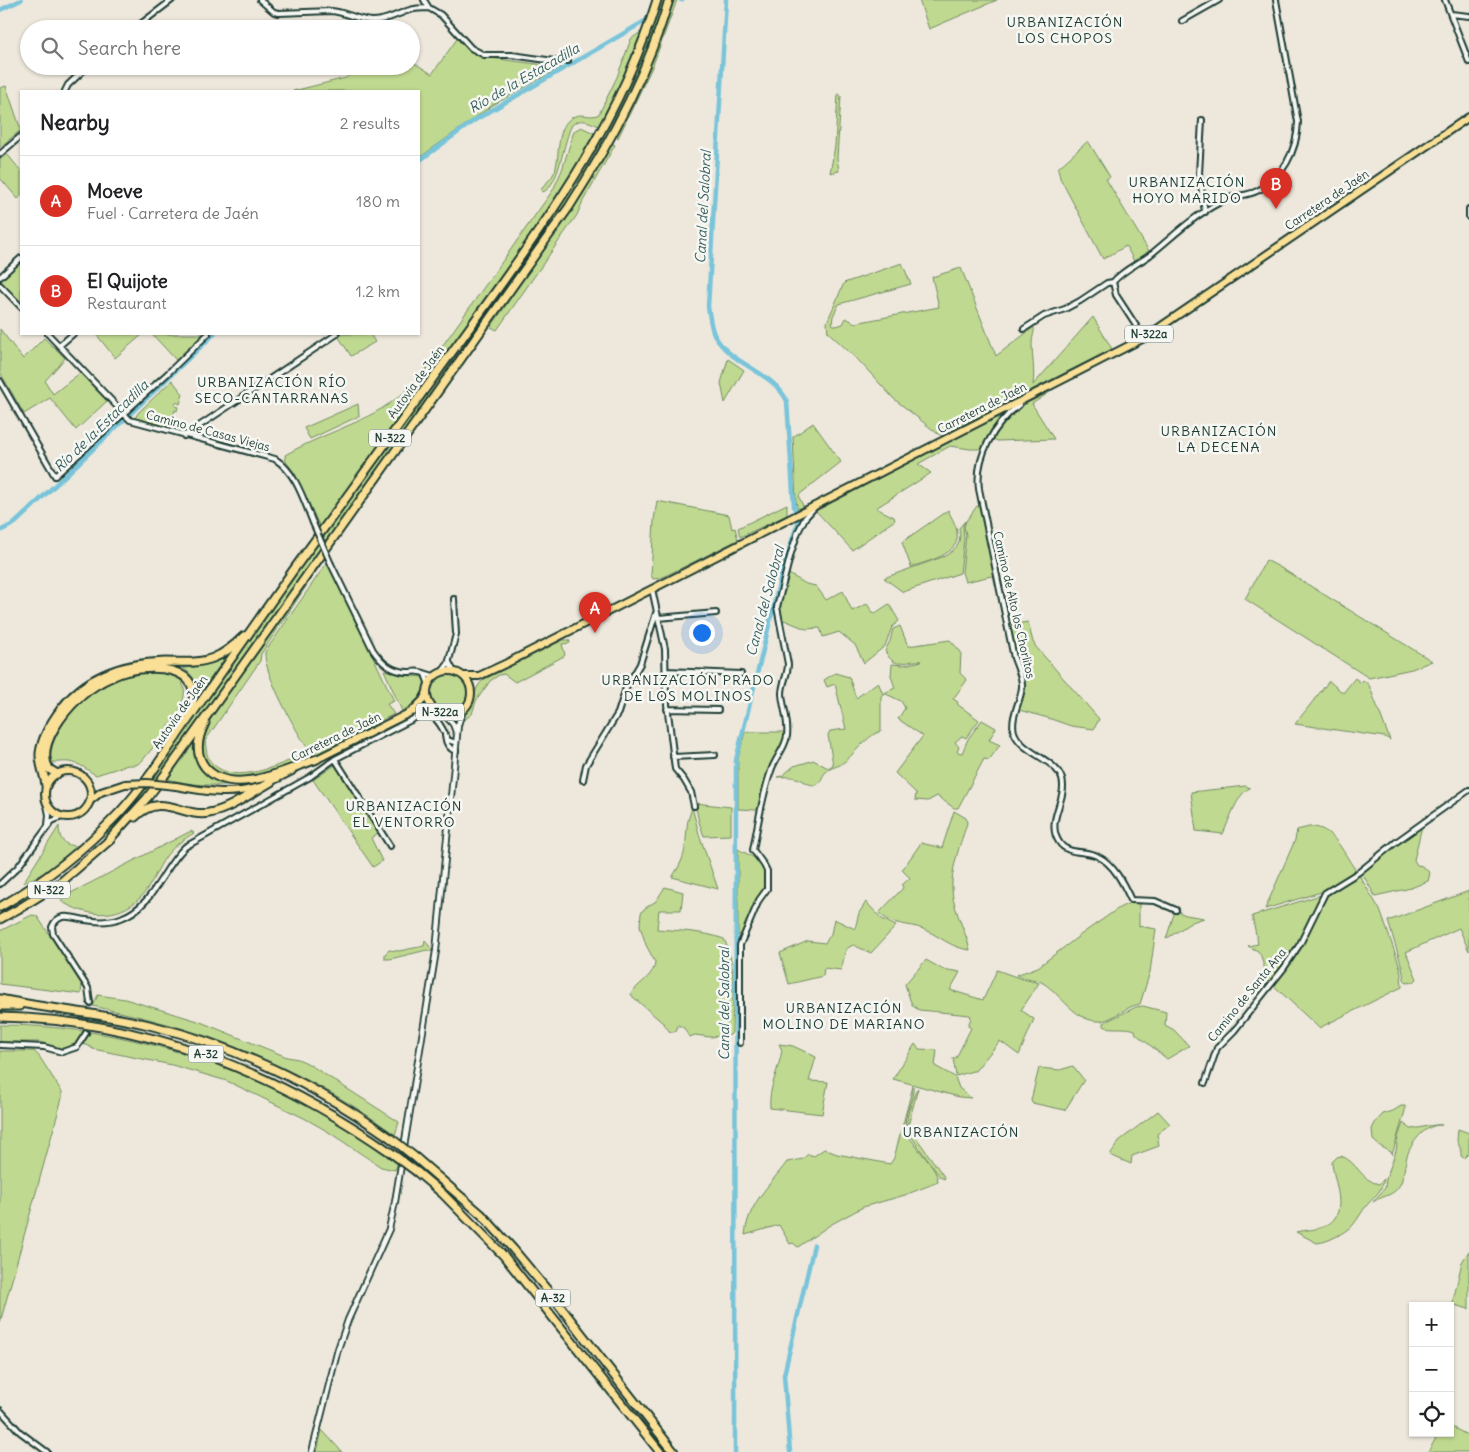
<!DOCTYPE html>
<html lang="en">
<head>
<meta charset="utf-8">
<style>
  :root { --surface:#fff; --page:#f2f2f2; --text:#202124; --muted:#757577; --line:#e0e0e0; --accent:#d93025 }
  body { margin:0; font-family:Delius,sans-serif; background:var(--page); color:var(--text) }
  .controls { position:absolute; right:15px; bottom:15px; display:grid; overflow:hidden; border-radius:0px; box-shadow:0 1px 4px #0004 }
  .controls button { width:45px; height:45px; display:grid; place-items:center; padding:0; border:0; border-bottom:1px solid var(--line); background:var(--surface); color:var(--text); font:25px sans-serif }
  .you { position:absolute; left:701px; top:632px; width:18px; height:18px; margin:-12px; border:4px solid #fff; border-radius:50%; background:#1a73e8; box-shadow:0 0 0 8px #1a73e833 }
  .badge { display:grid; place-items:center; width:32px; height:32px; border-radius:50%; background:var(--accent); color:#fff; font-size:16px; font-weight:700 }
  .pin { position:absolute; translate:-50% -41px; filter:drop-shadow(0 1px 2px #0008) }
  .pin::after { content:''; position:absolute; top:26px; width:18px; height:15px; background:inherit; clip-path:polygon(0 0,100% 0,50% 100%) }
  .list { margin:0; padding:0; list-style:none }
  h2 { display:flex; justify-content:space-between; align-items:center; height:65px; margin:0; padding:0 20px; font-size:21px }
  h2 small { font-size:16px; font-weight:400; color:var(--muted) }
  .list li { display:grid; grid-template-columns:32px 1fr auto; gap:15px; align-items:center; box-sizing:border-box; height:90px; padding:0 20px; border-top:1px solid var(--line) }
  .list b { display:block; font-size:19px; white-space:nowrap }
  .list p { margin:0; font-size:16px; white-space:nowrap; color:var(--muted) }
  .list em { font-size:16px; font-style:normal; color:var(--muted) }
  .icon { flex:none; width:28px; height:28px; fill:none; stroke:currentColor; stroke-width:2; stroke-linecap:round; stroke-linejoin:round }
  .map { position:relative; flex:none; width:1469px; height:1452px; overflow:hidden }
  .search { position:absolute; background:var(--surface); box-shadow:0 1px 4px #0004; left:20px; top:20px; width:400px; height:55px; display:flex; align-items:center; gap:12px; box-sizing:border-box; padding:0 18px; border-radius:28px; color:var(--muted); font-size:19px }
  .panel { position:absolute; background:var(--surface); box-shadow:0 1px 4px #0004; left:20px; top:90px; width:400px; height:245px; border-radius:0px }
  .map>svg:first-child { display:block }
</style>
</head>
<body>
<div class="map">
<svg width="1469" height="1452" viewBox="0 0 1469 1452">
  <rect width="100%" height="100%" fill="#eee8dc"/>
  <filter id="ink" filterUnits="userSpaceOnUse"><feTurbulence type="fractalNoise" baseFrequency=".02" numOctaves="2"/><feDisplacementMap in="SourceGraphic" scale="10" xChannelSelector="R" yChannelSelector="G"/><feConvolveMatrix kernelMatrix="1 2 1 2 8 2 1 2 1" color-interpolation-filters="sRGB"/></filter>
  <g filter="url(#ink)">
    <!-- green -->
    <path fill="#c0d990" stroke="#708b62" d="M660,0h7l-18,51 -38,81 -5,-3 28,-58z
      M673,0h4l-24,65 -35,73 -2,-2 28,-59z
      M919,0h78l-68,29z
      M642,31l-15,38 -28,57c-10,-4 -18,-9 -27,-1 -9,16 -12,60 -29,67l-2,-2c4,-7 11,-11 14,-19 5,-16 1,-46 18,-54 9,-5 18,2 26,-3l18,-37 14,-38z
      M457,39l10,10 15,8 79,10 -68,38 -74,53v-67h-126l53,-13 12,-12h53v-5l21,13z
      M6,86l15,44 -21,17v-59z
      M838,93l3,3 -4,62 2,13 -9,2 5,-27z
      M581,127l13,6 -24,44 -25,37 -224,315 -27,-57 -8,-10 -1,-7c49,-28 96,-34 136,-79l132,-186 9,-20 12,-39z
      M601,137l6,3 -30,50 -251,353 -3,-7 234,-328z
      M1088,141l22,36 -4,2 44,74 -15,10 -9,-17 -23,13 -43,-81 -2,-10z
      M611,143l4,2 -32,56 -6,14 -80,115 -6,-3 79,-115z
      M7,154l14,17v25l-3,3 -18,-21v-18z
      M21,261v42l-21,-21v-3z
      M902,263l9,21 -72,20 -6,12 -1,8 4,2 7,-2 3,-6 9,5 84,-16 -7,-30 29,-9 35,88 38,-29c1,5 -2,10 -2,16 0,14 3,27 1,42l60,-68 19,32 -170,86 -4,-1 -45,-36 -33,-36 -32,-30 -1,-10 17,-39z
      M0,329l23,30 21,-21 21,20 -20,23 8,13 27,-21 27,28 -31,29 -26,-32 -26,16 -24,-42z
      M96,334h47l-28,24z
      M152,334h52l-28,26z
      M341,334h29l5,8 -24,14 -13,-20z
      M728,359l16,11 -19,33 -4,-20z
      M172,380l11,14 -3,10 -4,-2 -1,4 3,1 -1,4 -2,-1 -6,18 -30,-7 -4,-3 3,-5z
      M1050,392l-18,12 22,35 -57,2 -3,-2v-5l23,-26z
      M358,404l1,12 -49,23 -6,-11z
      M995,418h6l1,3 -13,16 -6,12h-13l-20,-3 -32,18 13,9 -55,35 18,9 1,3 -43,30 -36,-39z
      M813,423l28,39 -41,32 -1,3 5,11 -6,3 -2,-10 -3,-64z
      M657,501l72,14 3,14 3,-1 3,12 -77,38 -8,1 -2,-4 3,-55z
      M787,504v11l-47,22 -2,-9z
      M977,506h4l15,69 -31,7 -3,-10 4,-37 -2,-8 2,-6z
      M948,510c3,7 8,14 9,22 4,23 -30,29 -46,35l-9,-25z
      M965,521l-2,5 1,13 -4,34 -57,19 -19,-14 61,-22c12,-7 17,-14 14,-28z
      M318,543l3,7 -164,230h-8z
      M324,556l1,2 -64,96 -1,7 -55,80c1,5 1,11 3,16 1,4 6,8 10,11 25,16 67,-6 92,-16 -13,-19 -47,-79 -45,-100l63,-91 66,140 -7,3 7,10c-34,17 -158,92 -187,51 -13,-18 -1,-38 8,-54z
      M1266,560l15,8 151,93 -20,8 -43,9 -124,-79z
      M789,574l17,10 10,2 10,14 17,-9 9,20 15,-7 7,10 15,-10 10,17 -7,6 -7,19 -21,17 -9,-18 -16,-13 -16,5 -3,-9 -14,1 -22,-9 -2,6 -3,-18z
      M1028,622l5,20 3,5 63,72 -5,10 -23,-3 -23,-8 -29,-8 -1,-3 6,-23 -10,-31 -5,-28z
      M900,626l8,20 42,-6 11,12 -1,21 7,7 -14,19 5,3 -1,2 22,16 -13,18 -4,-2 -7,6 4,5 -2,5 5,1 6,-14 14,-19 14,8 -7,12 11,5 -11,15 -5,-1 -26,49h-4l-17,-12 -9,5 -13,-1 1,-7 -21,-20 28,-37 -25,-17 7,-11 -4,-7 -17,-8 11,-5 -4,-12 1,-12 12,1 18,-4c-16,-2 -26,11 -37,-10l5,-10 3,-12z
      M563,640h6l1,3 -8,1 3,11 -1,1 -47,25 -2,1 -11,-8 -5,1 -9,6 -14,20 -4,13 -8,6c2,-8 7,-13 9,-20 3,-9 3,-13 10,-20z
      M228,654l-31,43c0,-13 -3,-22 -14,-29 17,-1 32,-4 45,-14z
      M384,670l18,5 20,2 3,6c-2,14 -11,21 -23,28z
      M156,671c63,6 4,67 -14,90l-6,4h-8l-32,10c-10,-5 -15,-12 -27,-13 -6,-1 -11,1 -17,0 -4,-10 3,-24 8,-33 22,-39 52,-55 96,-58z
      M835,673l14,4 7,21 22,-16 5,12 -2,2v35c-17,6 -26,24 -41,34 -5,2 -10,3 -14,7 -5,4 -4,13 -12,13 -7,0 -11,-6 -18,-7 -6,-2 -13,-1 -19,-1l5,-1 12,-10 17,-5 2,-1 15,8 5,-3 -5,-30 2,-4 16,-2 -11,-45 -8,3 -3,-7z
      M431 693a19 19 0 1 1 38 0a19 19 0 1 1-38 0Z
      M1355,678l6,5 2,-3 6,5 21,55 -5,-3 -90,-13 34,-43 14,12z
      M745,732h40l-3,16 -12,17 -11,45 -21,-1v-50z
      M194,741c2,35 16,43 49,43 -24,2 -51,2 -75,-5z
      M335,765l43,68 -7,5 11,23 -9,6 -60,-87z
      M1246,786l4,2c-12,4 -22,35 -27,46l-27,-3 -5,-39z
      M144,787h7l-40,47 -7,-2z
      M695,803l36,4v28l-27,1 -5,-14z
      M692,807l7,27 19,55 -46,-12c14,-20 13,-27 15,-50 0,-7 4,-14 5,-20z
      M954,811l12,7 1,5c-8,27 -21,55 -12,83 4,15 12,29 15,44 -19,-2 -30,-14 -47,-21 -15,-6 -32,-3 -44,-16l24,-25 -1,-3 8,-7 -8,-8 19,-27 21,5z
      M59,826c0,14 5,20 19,20l-34,27 -21,10z
      M1422,826l-8,34 3,5 5,1 8,7 -2,8 -17,7 -36,8 -13,-23 9,-10z
      M1309,827c24,-2 34,26 46,42v3l-34,20 -56,17 30,-69 2,-10z
      M191,831l3,2c-10,6 -20,13 -27,22 -10,13 -15,31 -27,43 -23,22 -54,19 -79,3l6,-6z
      M738,849c12,7 27,11 27,28 0,4 1,9 0,12 -4,7 -8,13 -11,21 -4,9 -7,21 -16,26z
      M1359,875l21,35 20,57 2,18v2l-83,41 -46,-43 24,-31 32,-61z
      M665,887l18,5 -2,18h-22l-2,19c23,2 45,2 67,10 14,27 8,64 8,94l-2,2 -20,2 -15,-2 -6,2 -5,-9 -6,-3 -2,6 -6,1 -6,-8 -31,-27 -2,-3 2,-3c8,-9 22,-17 22,-29l-9,-17 -6,-19 1,-13 3,-4 12,-8z
      M1469,891v60l-10,-23 -53,24 11,27 -3,3 -7,1 -3,-4 -2,-12 -14,-46z
      M1321,895h1l-2,7 -25,48 -26,37 -8,-31 -3,-5 -10,-5 10,-2 -6,-28z
      M1133,901h6v25l17,3 -6,43 -10,32c-14,2 -25,15 -39,17 -25,2 -40,-27 -58,-38 -8,-5 -18,-4 -27,-8l22,-8 45,-34 36,-25z
      M866,902l16,17 14,7 -25,27 -18,-8 -7,4 -5,21 -17,-2 -1,8 -34,8 -9,-31 28,-12 17,2 6,-9 3,-15 21,10 4,-16z
      M1175,911l11,4 18,3 -12,4 -26,17z
      M32,915l5,1 45,68 -1,10 -81,-10v-53z
      M425,940l8,12 -6,-2 -37,9h-5v-5l4,-4 10,1 25,-5z
      M926,960l16,9 18,3 -10,18 33,10 14,-30 22,8 20,5 -18,27 13,9 -15,36 -19,-14 -25,30h-2l-17,5 -3,-18h3l15,-30 -3,-2 3,-8 -1,-3 -51,-5 -6,-4 -3,-6 -5,-16z
      M98,995l27,4 73,22 89,36 11,2 9,4 92,59 -4,13c-67,-51 -158,-93 -239,-114 -21,-6 -42,-10 -63,-15z
      M1143,1006l23,6 -1,13 9,5 15,16 -22,13 -31,-25 -1,-4c-10,-4 -22,0 -32,-4v-3l33,-16z
      M0,1025c143,0 284,54 398,138l-3,7 -14,-3 -54,-36 -23,-13 -77,-37 -55,-16 -79,-16 -6,-4 -11,-1 -11,5 -26,-7h-39z
      M779,1044l14,2 23,11 -7,24 19,1 -6,32 -52,-6c-2,-20 9,-38 12,-58z
      M915,1044l4,5 18,1 -2,16 20,11 4,11 12,10 -12,-1 -66,-18z
      M0,1051h34l5,5 23,36v6l-62,225z
      M1073,1066l11,14 -19,30 -33,-7 -1,-3 8,-32 21,2z
      M913,1086c2,14 -11,28 -7,42 4,18 31,36 32,54l-33,13 -42,12 -33,18 -32,22 -5,-4 -3,1 -11,-19 -34,10c3,-31 24,-49 42,-73l16,-3 5,-5 6,2 10,-7 13,5 53,10 4,-6z
      M918,1088l-10,38 37,52 -1,1 -4,-2c-7,-11 -32,-41 -33,-52 -1,-12 6,-24 9,-35z
      M1401,1106h4v5l-13,44 -1,-3 -11,-6 -7,-6 -1,-11 3,-6 8,-9 10,-3z
      M1158,1111l12,13 -13,10 2,12 -27,10 -1,8 -21,-9 9,-14z
      M1403,1123l8,6c11,-1 21,-5 31,-4 -16,-1 -30,16 -35,31 -3,11 -3,25 -10,33 -6,7 -17,8 -24,13l12,-14 1,-9 10,-28 2,-14z
      M1458,1129l11,4v20l-5,5 -3,-2v-6l-4,-9z
      M1341,1156c16,5 20,25 38,28l5,-5c-2,12 -9,17 -17,26 -5,6 -9,14 -14,20 -9,8 -24,17 -36,18l-21,-11c9,-2 22,-2 31,-7 23,-13 6,-44 5,-63l5,-5z
      M1469,1251v58l-15,-4 -1,-4 9,-39z
      M1450,1426l19,10v16h-41l11,-19h11z
      M322,1430l20,22h-25z"/>
    <g fill="none" stroke-linecap="round" stroke-linejoin="round">
      <!-- canal -->
      <path stroke="#7ac4da" stroke-width="4.5" d="M681,0h1
        M726,0l-18,307c2,9 2,18 6,27 15,31 58,36 73,67l7,106 5,14 -8,22 -10,33 -45,184 -1,692
        M0,10l21,-10
        M419,161l56,-41 170,-99
        M0,531l15,-8 14,-13 185,-176
        M790,1452l-6,-77 30,-130"/>
      <!-- minor-tunnel -->
      <path stroke="#c5c6ba" stroke-width="4" stroke-dasharray="4 2" stroke-linecap="butt" d="M86,1033l4,-30"/>
      <!-- minor casing -->
      <g stroke="#1f3d34" stroke-width="8">
        <path id="minor" d="M260,0l14,12 5,1 52,-2c15,1 26,9 41,10 15,0 24,-7 38,-11 6,-2 13,-2 19,-2
          M424,0l5,8 12,7 30,33 13,7h28l42,6h14
          M1445,0l24,62
          M1451,14l18,2
          M1182,21l37,-21
          M134,29l38,-29
          M65,91l3,-6 20,-19
          M1202,120l-3,54 6,38
          M0,154l21,-18
          M1469,209v8
          M0,277l21,-19
          M0,285l21,22
          M1024,329l20,-13 21,-7 15,-8 27,-18 6,-1
          M48,334l82,86 145,39c21,13 29,42 38,64
          M1144,338l-28,-43 -3,-13c10,-12 25,-18 37,-27 25,-20 47,-43 77,-56 9,-4 20,-3 30,-8 26,-13 40,-40 41,-69l-22,-122
          M59,346l14,-12
          M0,381l55,95 112,-102 41,-40
          M1019,405c-25,19 -44,52 -40,84l35,169c3,9 9,20 8,29 -1,14 -12,30 -8,45 7,21 42,27 48,47 6,20 -17,42 -3,63 8,13 26,8 38,14 17,8 26,27 34,44l24,1 21,9
          M184,436l153,-102
          M331,564l42,86c9,13 19,22 35,22 4,0 9,-1 12,0 6,1 10,4 16,4
          M652,589l13,60 1,47 9,73 9,11 7,12 3,14
          M658,618l58,-5
          M449,662l5,10
          M666,671l75,3
          M441,673l7,-9 8,-30 -2,-35
          M425,674l4,11
          M667,709l51,1
          M445,736c1,7 3,13 11,15
          M673,757l42,-2
          M335,759l55,87
          M583,780l3,-15 32,-52 8,-25 14,-24 16,-51
          M47,805l2,10 -1,10
          M0,884l18,-17 34,-46 10,-4
          M90,1003l-2,-15 -35,-54 -1,-7c7,-16 20,-9 34,-7 11,2 24,2 35,-2 33,-12 40,-48 64,-71l125,-70 25,-18 80,-41c22,-7 25,6 33,22l8,3
          M740,1043v-98l19,-45 8,-11v-18l-3,-6 -11,-15c5,-26 9,-54 18,-79 4,-13 14,-22 16,-35 2,-15 -4,-28 -5,-42 0,-11 6,-19 6,-30l-11,-57 14,-54 7,-21 7,-14 9,-10
          M0,1045l44,2 18,5 15,-5 9,-14
          M1205,1083l12,-35 17,-17 50,-63 16,-24 25,-51 34,-21 37,-30 73,-52
          M0,1410l20,22 27,20"/>
      </g>
      <!-- tertiary casing -->
      <g stroke="#1f3d34" stroke-width="8">
        <path id="tertiary" d="M443,713l10,11 3,8
          M312,1452l26,-103 10,-29 41,-91 6,-27 41,-251 22,-226 5,-16"/>
      </g>
      <!-- trunk casing -->
      <g stroke="#1f3d34" stroke-width="10">
        <path id="trunk" d="M427 693a22 22 0 1 1 44 0a22 22 0 1 1-44 0Z
          M463,676h16l28,-13 637,-325 325,-221
          M412,711l11,-11 4,-8
          M313,761l98,-49 14,-3 14,3
          M45 794a23 23 0 1 1 46 0a23 23 0 1 1-46 0Z
          M268,783l24,-12
          M176,786c27,5 56,10 83,1
          M91,800l10,-8 24,-8"/>
      </g>
      <!-- motorway casing -->
      <g stroke="#1f3d34" stroke-width="11">
        <path id="motorway" d="M205,723c-7,14 -11,30 0,44 26,31 81,3 112,-8
          M57,774l-8,-5c-7,-13 -2,-28 5,-40 14,-24 34,-42 60,-53 31,-14 99,-13 74,39
          M46,786c-1,-11 -7,-22 -6,-33 2,-16 12,-32 21,-44 25,-33 63,-46 104,-47 16,0 33,2 48,-4 13,-5 22,-13 31,-22
          M135,817c27,-26 47,1 74,-4 20,-3 44,-21 62,-31
          M107,842l40,-44 17,-22 405,-569c42,-65 78,-133 100,-207
          M0,907c45,-26 84,-57 120,-95 23,-25 42,-54 61,-82 37,-52 74,-106 111,-158 61,-84 123,-168 184,-253 74,-103 143,-195 181,-319
          M0,919l20,-11 40,-25 51,-44
          M0,999c51,11 103,14 153,27 86,21 167,62 239,113
          M0,1006h19
          M0,1017c145,3 272,53 390,135
          M416,1158l66,57 31,34 35,42 126,161
          M417,1172l25,21 62,63 156,196"/>
      </g>
      <!-- minor -->
      <use href="#minor" stroke="#f6f6f2" stroke-width="4"/>
      <!-- tertiary -->
      <use href="#tertiary" stroke="#f6f6f2" stroke-width="4.5"/>
      <!-- trunk -->
      <use href="#trunk" stroke="#fadf96" stroke-width="6"/>
      <!-- motorway -->
      <use href="#motorway" stroke="#fadf96" stroke-width="7"/>
      <!-- minor-bridge casing -->
      <g stroke="#1f3d34" stroke-width="8" stroke-linecap="butt">
        <path id="minor-bridge" d="M313,523l18,41"/>
      </g>
      <!-- trunk-bridge casing -->
      <g stroke="#1f3d34" stroke-width="10" stroke-linecap="butt">
        <path id="trunk-bridge" d="M125,784l22,-1 29,3"/>
      </g>
      <!-- motorway-bridge casing -->
      <g stroke="#1f3d34" stroke-width="11" stroke-linecap="butt">
        <path id="motorway-bridge" d="M392,1139l24,19
          M390,1152l27,20"/>
      </g>
      <!-- minor-bridge -->
      <use href="#minor-bridge" stroke="#f6f6f2" stroke-width="4"/>
      <!-- trunk-bridge -->
      <use href="#trunk-bridge" stroke="#fadf96" stroke-width="6"/>
      <!-- motorway-bridge -->
      <use href="#motorway-bridge" stroke="#fadf96" stroke-width="7"/>
    </g>
  </g>
  <g text-anchor="middle" stroke-width="5" stroke-linejoin="round" paint-order="stroke">
    <!-- shield labels -->
    <g fill="#f6f6f2" stroke="#60746d" stroke-width="1">
      <rect x="1125" y="325.5" width="48" height="17" rx="4"/>
      <rect x="369" y="429.5" width="42" height="17" rx="4"/>
      <rect x="416" y="703.5" width="48" height="17" rx="4"/>
      <rect x="28" y="881.5" width="42" height="17" rx="4"/>
      <rect x="188.5" y="1045.5" width="35" height="17" rx="4"/>
      <rect x="535.5" y="1289.5" width="35" height="17" rx="4"/>
    </g>
    <g font-size="11" font-weight="bold" fill="#1f3d34">
      <text x="1149" y="338">N-322a</text>
      <text x="390" y="442">N-322</text>
      <text x="440" y="716">N-322a</text>
      <text x="49" y="894">N-322</text>
      <text x="206" y="1058">A-32</text>
      <text x="553" y="1302">A-32</text>
    </g>
    <!-- street labels -->
    <g font-size="12" fill="#1f3d34" stroke="#f6f6f2">
      <text transform="translate(1327 200) rotate(-34)" y="4">Carretera de Jaén</text>
      <text transform="translate(416 382) rotate(-54)" y="4">Autovía de Jaén</text>
      <text transform="translate(982 408) rotate(-27)" y="4">Carretera de Jaén</text>
      <text transform="translate(208 431) rotate(15)" y="4">Camino de Casas Viejas</text>
      <text transform="translate(1014 605) rotate(77)" y="4">Camino de Alto los Chorlitos</text>
      <text transform="translate(180 712) rotate(-55)" y="4">Autovía de Jaén</text>
      <text transform="translate(336 737) rotate(-26)" y="4">Carretera de Jaén</text>
      <text transform="translate(1247 995) rotate(-51)" y="4">Camino de Santa Ana</text>
    </g>
    <!-- neighbourhood labels -->
    <g font-size="14" letter-spacing="1" fill="#1f3d34" stroke="#f6f6f2">
      <text x="1065" y="27">URBANIZACIÓN<tspan x="1065" dy="16">LOS CHOPOS</tspan></text>
      <text x="1187" y="187">URBANIZACIÓN<tspan x="1187" dy="16">HOYO MARIDO</tspan></text>
      <text x="272" y="387">URBANIZACIÓN RÍO<tspan x="272" dy="16">SECO-CANTARRANAS</tspan></text>
      <text x="1219" y="436">URBANIZACIÓN<tspan x="1219" dy="16">LA DECENA</tspan></text>
      <text x="688" y="685">URBANIZACIÓN PRADO<tspan x="688" dy="16">DE LOS MOLINOS</tspan></text>
      <text x="404" y="811">URBANIZACIÓN<tspan x="404" dy="16">EL VENTORRO</tspan></text>
      <text x="844" y="1013">URBANIZACIÓN<tspan x="844" dy="16">MOLINO DE MARIANO</tspan></text>
      <text x="961" y="1137">URBANIZACIÓN</text>
    </g>
    <!-- water labels -->
    <g font-size="14" font-style="italic" fill="#365f5e" stroke="#f6f6f2">
      <text transform="translate(524 78) rotate(-30)" y="5">Río de la Estacadilla</text>
      <text transform="translate(703 207) rotate(-87)" y="5">Canal del Salobral</text>
      <text transform="translate(101 426) rotate(-44)" y="5">Río de la Estacadilla</text>
      <text transform="translate(765 601) rotate(-75)" y="5">Canal del Salobral</text>
      <text transform="translate(724 1004) rotate(-90)" y="5">Canal del Salobral</text>
    </g>
  </g>
</svg>
<div class="controls">
<button>+</button>
<button>−</button>
<button><svg class="icon" aria-label="locate" viewBox="0 0 24 24"><circle cx="12" cy="12" r="6"/><path d="M12 2v4M12 18v4M2 12h4M18 12h4"/></svg></button>
</div>
<div class="you"></div>
<div class="pin badge" style="left:595px;top:633px">A</div>
<div class="pin badge" style="left:1276px;top:209px">B</div>
<div class="search"><svg class="icon" aria-label="search" viewBox="0 0 24 24"><circle cx="10" cy="10" r="6"/><path d="M15 15l6 6"/></svg>Search here</div>
<section class="panel">
<h2>Nearby<small>2 results</small></h2>
<ul class="list">
<li><span class="badge">A</span><div><b>Moeve</b><p>Fuel · Carretera de Jaén</p></div><em>180 m</em></li>
<li><span class="badge">B</span><div><b>El Quijote</b><p>Restaurant</p></div><em>1.2 km</em></li>
</ul>
</section>
</div>
</body>
</html>
